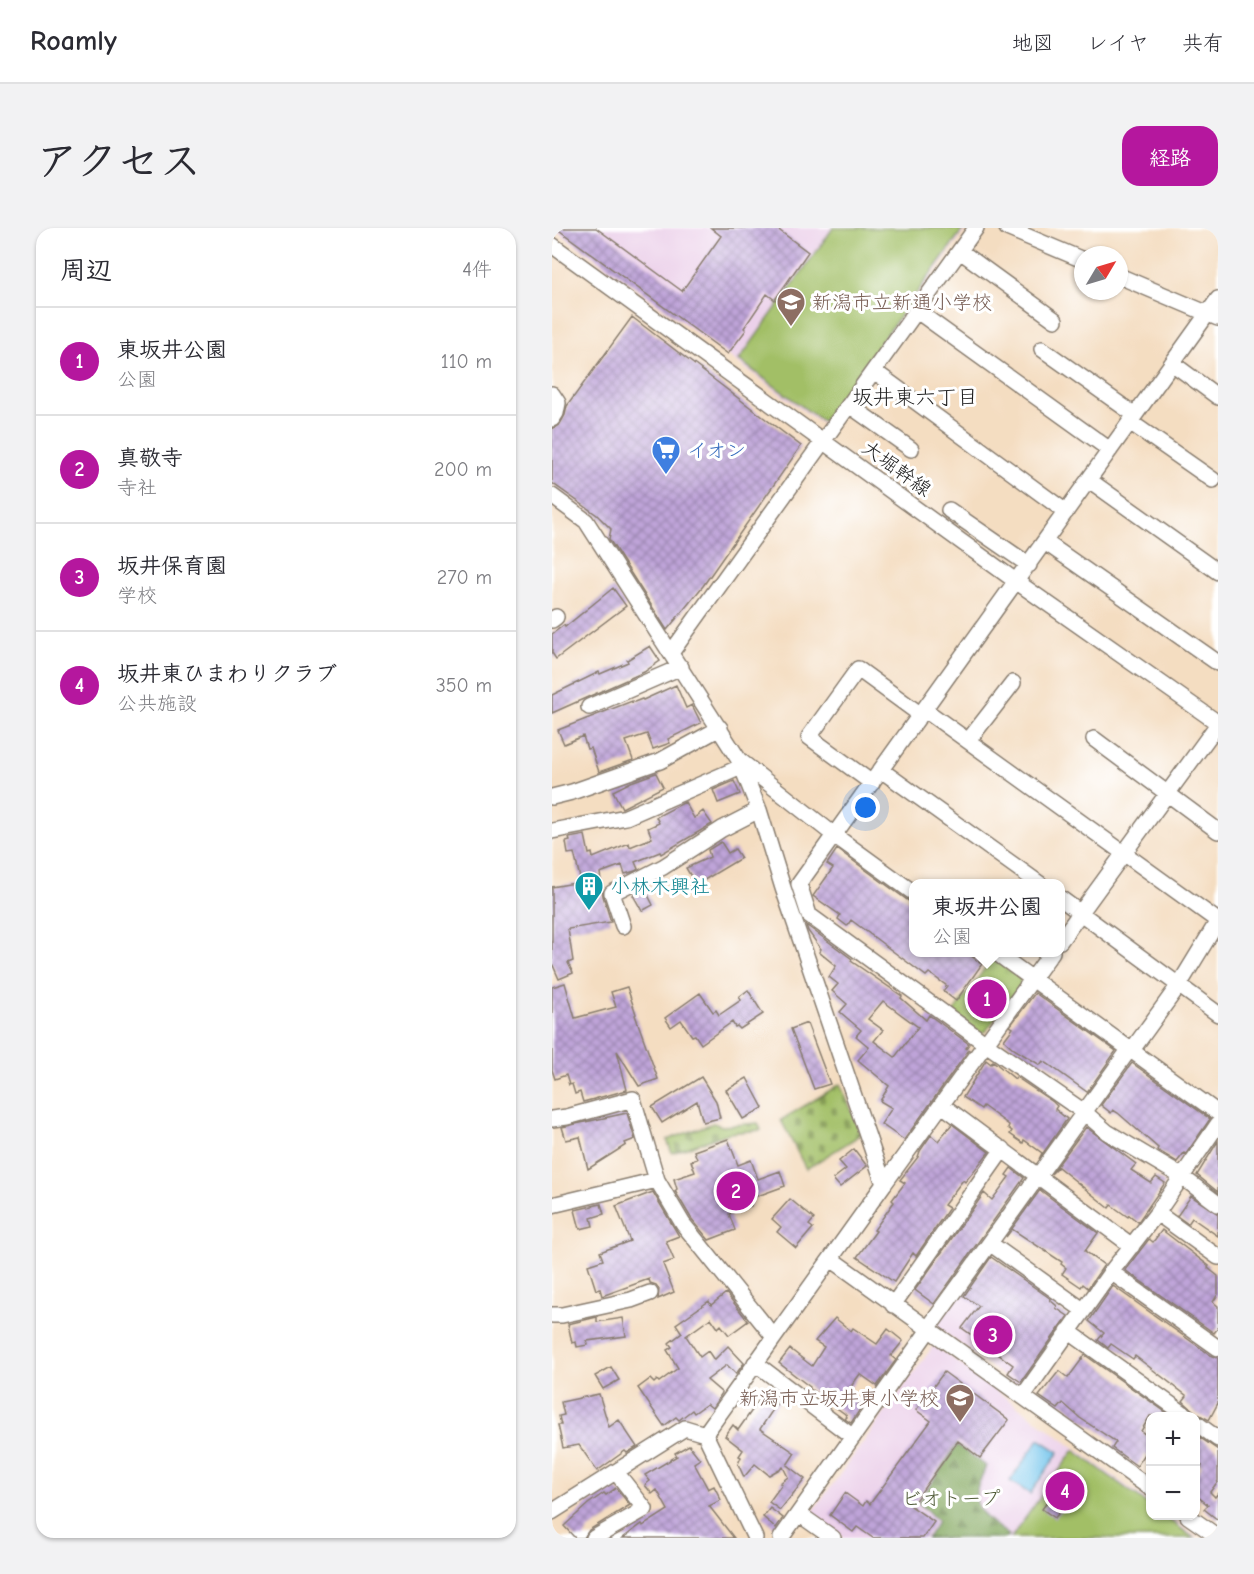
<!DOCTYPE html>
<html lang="ja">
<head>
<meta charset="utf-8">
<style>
  :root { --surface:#fff; --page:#f2f2f3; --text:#2b2b33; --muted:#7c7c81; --line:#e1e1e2; --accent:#b5179e }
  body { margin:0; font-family:"Comic Neue","Klee One",sans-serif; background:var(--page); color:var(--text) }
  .controls { position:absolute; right:18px; bottom:18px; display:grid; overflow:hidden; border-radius:12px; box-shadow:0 2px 4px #0004 }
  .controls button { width:54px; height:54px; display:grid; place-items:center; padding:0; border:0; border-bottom:2px solid var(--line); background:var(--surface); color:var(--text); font:30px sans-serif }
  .compass { position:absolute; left:522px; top:18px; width:54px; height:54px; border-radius:50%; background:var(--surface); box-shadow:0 2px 4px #0004; rotate:52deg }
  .you { position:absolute; left:314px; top:580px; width:21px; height:21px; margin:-15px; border:4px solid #fff; border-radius:50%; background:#1a73e8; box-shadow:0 0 0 9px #1a73e833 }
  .badge { display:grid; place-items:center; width:39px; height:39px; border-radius:50%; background:var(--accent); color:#fff; font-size:20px; font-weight:700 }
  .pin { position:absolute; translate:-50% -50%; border:3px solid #fff; box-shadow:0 2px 6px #0006 }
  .popup { position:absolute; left:357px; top:651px; width:156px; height:78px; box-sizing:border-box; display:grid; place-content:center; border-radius:12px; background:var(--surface); filter:drop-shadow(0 2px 4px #0005); font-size:20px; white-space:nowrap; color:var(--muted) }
  .popup b { font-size:22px; color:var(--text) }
  .popup::after { content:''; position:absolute; left:50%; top:100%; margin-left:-12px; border:12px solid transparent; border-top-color:var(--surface) }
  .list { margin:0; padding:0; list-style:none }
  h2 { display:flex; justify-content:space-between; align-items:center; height:78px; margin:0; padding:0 24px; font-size:26px }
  h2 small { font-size:20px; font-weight:400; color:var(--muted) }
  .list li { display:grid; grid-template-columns:39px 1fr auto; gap:18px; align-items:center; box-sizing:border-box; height:108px; padding:0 24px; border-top:2px solid var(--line) }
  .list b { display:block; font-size:22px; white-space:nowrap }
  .list p { margin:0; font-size:20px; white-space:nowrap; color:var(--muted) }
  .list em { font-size:20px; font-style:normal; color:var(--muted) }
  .map { position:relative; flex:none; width:666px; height:1310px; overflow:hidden; border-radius:18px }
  header { display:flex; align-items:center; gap:36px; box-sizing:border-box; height:84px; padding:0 30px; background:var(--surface); border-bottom:2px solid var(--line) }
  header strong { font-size:28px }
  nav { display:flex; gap:33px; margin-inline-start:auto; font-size:21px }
  .intro { display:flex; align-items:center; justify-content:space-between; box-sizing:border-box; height:144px; padding:0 36px }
  h1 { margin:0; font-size:42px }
  .button { padding:15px 27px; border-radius:18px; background:var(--accent); color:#fff; font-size:21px; font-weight:700 }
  main { display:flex; gap:36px; padding:0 36px }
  aside { flex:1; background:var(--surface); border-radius:18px; box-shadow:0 2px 4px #0004 }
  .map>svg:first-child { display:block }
</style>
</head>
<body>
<header>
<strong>Roamly</strong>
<nav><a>地図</a><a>レイヤ</a><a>共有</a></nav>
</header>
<div class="intro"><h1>アクセス</h1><a class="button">経路</a></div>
<main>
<aside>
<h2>周辺<small>4件</small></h2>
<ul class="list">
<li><span class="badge">1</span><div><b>東坂井公園</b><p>公園</p></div><em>110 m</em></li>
<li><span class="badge">2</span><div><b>真敬寺</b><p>寺社</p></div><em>200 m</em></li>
<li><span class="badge">3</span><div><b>坂井保育園</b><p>学校</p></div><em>270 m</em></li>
<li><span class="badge">4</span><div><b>坂井東ひまわりクラブ</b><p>公共施設</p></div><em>350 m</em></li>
</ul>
</aside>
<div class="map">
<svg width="666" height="1310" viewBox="0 0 666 1310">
  <defs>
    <pattern id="forest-firs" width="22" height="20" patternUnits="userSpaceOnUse" patternTransform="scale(1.5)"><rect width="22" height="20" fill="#81a65b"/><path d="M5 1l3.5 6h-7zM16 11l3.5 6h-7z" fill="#69864a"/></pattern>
    <pattern id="cemetery-stones" width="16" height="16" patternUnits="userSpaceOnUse" patternTransform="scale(1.5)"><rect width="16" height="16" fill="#a2bf66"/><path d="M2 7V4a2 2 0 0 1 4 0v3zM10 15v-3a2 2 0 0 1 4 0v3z" fill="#839a53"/></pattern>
    <pattern id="park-tufts" width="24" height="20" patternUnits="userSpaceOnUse" patternTransform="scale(1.5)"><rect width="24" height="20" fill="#a2bf66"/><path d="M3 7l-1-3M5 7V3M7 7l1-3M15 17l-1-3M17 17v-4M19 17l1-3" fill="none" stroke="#839a53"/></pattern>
    <pattern id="building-cross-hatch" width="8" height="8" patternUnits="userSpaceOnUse" patternTransform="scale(1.5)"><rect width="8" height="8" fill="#bfa4d9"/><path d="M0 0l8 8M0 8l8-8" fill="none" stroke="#9a85af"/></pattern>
  </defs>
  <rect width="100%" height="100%" fill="#fff"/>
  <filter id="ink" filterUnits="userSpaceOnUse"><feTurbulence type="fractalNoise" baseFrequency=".0167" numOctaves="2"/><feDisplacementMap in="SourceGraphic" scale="12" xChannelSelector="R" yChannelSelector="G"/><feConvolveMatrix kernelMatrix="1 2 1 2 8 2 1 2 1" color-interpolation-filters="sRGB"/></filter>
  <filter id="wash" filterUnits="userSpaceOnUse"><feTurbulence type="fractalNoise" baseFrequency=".008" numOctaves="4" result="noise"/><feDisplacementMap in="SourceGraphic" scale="24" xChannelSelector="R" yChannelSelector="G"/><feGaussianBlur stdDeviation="1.35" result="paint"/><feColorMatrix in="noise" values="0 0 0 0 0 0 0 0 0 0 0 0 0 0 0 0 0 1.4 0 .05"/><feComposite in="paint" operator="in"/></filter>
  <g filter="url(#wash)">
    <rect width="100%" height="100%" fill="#f4ddc1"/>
    <!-- built -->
    <path fill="#ecd1ea" d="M1,0h414l-144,197z
      M414,1053l86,63 -33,44 -85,-63z
      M382,1117l216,158v13h18l29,22h-353l-33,-24z"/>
    <!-- forest -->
    <path fill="url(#forest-firs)" stroke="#4e613c" stroke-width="1.5" d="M405,1217l29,21c-3,9 -9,19 -10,28 -2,19 20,32 33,41l-2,3h-80l11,-17 -20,-18z"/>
    <!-- cemetery -->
    <path fill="url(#cemetery-stones)" stroke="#5f6e41" stroke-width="1.5" d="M288,856l22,50 -56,35 -25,-49z
      M161,895l9,3 36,-3 3,7 -32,3 -57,20 -5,-13z"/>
    <!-- park -->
    <path fill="url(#park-tufts)" stroke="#5f6e41" stroke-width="1.5" d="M441,729l27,21 1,7 -35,46 -7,3 -26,-21z"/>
    <!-- pitch -->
    <path fill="#a2bf66" stroke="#5f6e41" stroke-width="1.5" d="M281,0h131l-141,194 -84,-62z
      M522,1222l76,56v10h14l30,22h-183z"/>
    <!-- water -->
    <path fill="#6fc3eb" stroke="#467084" stroke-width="1.5" d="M487,1211l20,13 -29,42 -20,-13z"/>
    <g id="blocks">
      <!-- building -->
      <path fill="url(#building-cross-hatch)" fill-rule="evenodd" d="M4,0h40l86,63 39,-55 -10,-8h65l32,24 -33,48 -8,-6 -23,34 2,2 -18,24z
        M80,89l169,129 -98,140 -36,44 -58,-91 2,-10 -14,-14 -45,-32v-54l8,-5 5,-9 2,-9z
        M61,360l13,18 -70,53 -4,-6v-19l12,-9 1,2z
        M98,418l10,15 -16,11 -92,41v-18l47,-23 1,2 28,-12 -1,-2z
        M124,457l10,23 6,-3 9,18 -33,16 2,4 -17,6 -6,-15 -21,7 7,19 -34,12 -8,-24 -4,1 -4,-13 -19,8 -6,-14 74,-29v2l10,-4 1,1z
        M104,545l7,14 -41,21 -9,-17 18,-9z
        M182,553l6,13 -22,9 -5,-13z
        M133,574l9,16 9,-7 9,13 -51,30 -1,-2 -25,10 3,7 -3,2 -10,3 -3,-9 -22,8 3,23 8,26 -43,7 5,32 -5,2 5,10 -14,6 -7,-16v-76l29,-5 -7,-29 -6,1 -2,-12 4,-1 -1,-3 16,-3 4,19 3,-1 1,5 36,-15 1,4 22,-9 -4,-10 11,-5 -3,-6z
        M169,614l7,11 7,-4 6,9 -45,27 -10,-17 24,-11 -2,-7z
        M285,621l77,56v47h52l16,12 -26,37 -13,-10 4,-5 -18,-13 -3,3 -75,-56 -4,6 -9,-7 2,-4 -27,-19 20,-28 -6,-4z
        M93,661l8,16 -11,6 -9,-16z
        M254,697l46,34 -1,2 51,35 -1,2 25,22 3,-5 40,29 -3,4 3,2 -65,90 -23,-16 11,-16 -12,-7 9,-15 -31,-26 11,-13 -13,-11 5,-6 -21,-18 7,-8 -15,-13 6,-7 -9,-7 7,-11 -17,-14 2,-3 -13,-18zM331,773l35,26 -23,30 -21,-16 9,-11 -15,-11z
        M13,755l10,35 41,-11 -5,-15 16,-5 9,27 -1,1 23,64 -19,7 -22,-35 10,39 -44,12 -3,-10 -5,2 -3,-10 -3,1 -3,-10 -11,4 -3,-9v-83z
        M196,762l15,24 -23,15 -3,-3 -2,1 -3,-5 -31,22 -6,-9 -3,1 -11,-16 -10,7 -6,-9 35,-25 13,19 3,-2 3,5 22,-15 -2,-3z
        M483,765l81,58 -29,41 -39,-28 -5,-3 -3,4 -26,-16 -10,-9 9,-12 -3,-2z
        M255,795l23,61 -16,5 -23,-60z
        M434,832l5,4 2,-3 22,18 1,-2 37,25 4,4 -2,3 12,10 -28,40 3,-6 -18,-13 -1,3 -13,-9 2,-3 -4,-3 1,-3 -26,-19 -2,3 -18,-12z
        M580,835l78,56 -24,35 -2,-1 -7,9 -20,-12 1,-2 -40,-35 -5,-3 -2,3 -10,-8z
        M149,849l15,24 4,17 -17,4 -6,-21 -35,22 -10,-16z
        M195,850l16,30 -20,11 -17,-29z
        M75,885l8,26 -10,4 1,2 -38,24 -8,-32 -14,3 -4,-13z
        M400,896l37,28 -24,30 -2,-2 -19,25 5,3 -33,48 -3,-3 -19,29 -37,-25 19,-26 -2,-1 20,-28 -2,-2 13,-17 -5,-3 18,-23 2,-6 11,-16 7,6z
        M534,899l50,37 -5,6 20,13 5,-6 9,6 -27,39 -9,-7 -1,2 -17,-12 -2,3 -51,-41 -7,7z
        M176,911l10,26 13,-5 7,19 22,-8 5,15 -36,13 2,7 -22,8 6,16 -26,10 -18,-22 -16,-27 2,-2 -3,-10 21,-7 -4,-11 6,-2 -3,-8z
        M666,913v51l-21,-17z
        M302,921l13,17 -27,21 -7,-8 13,-10 -7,-8z
        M459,940l13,10 -90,126 -19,-14 69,-97 8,7 17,-23 -3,-2z
        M488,962l58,43 -13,18 19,14 -16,23 -5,-4 -2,3 -19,-13 4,-6 -5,-4 1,-2 -50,-33 -6,8z
        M101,964l26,44 -13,5 8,19 -11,4 11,28 -16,7 1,-10 -3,-4 -6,-2 -1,-4 -47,17 -2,-7 -4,1 -8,-25 15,-5 -3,-8 30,-11 -14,-35z
        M639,968l27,18v22l-26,-18 -4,6 -11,-8z
        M238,971l24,20 -5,6 4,3 -17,20 -19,-16 4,-5 -9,-8z
        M49,976l3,10 -13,4 2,8 -13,3 -5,-19z
        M610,1002l47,36 -1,2 10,8v18l-5,8 5,4v22l-4,5 -89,-63 24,-31 4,3z
        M439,1029l60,42 -1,1 7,6 -1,2 12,8 -47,66 -13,-9 5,-8 -51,-37 17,-22 -15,-10z
        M561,1058l99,70 6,2v45l-9,17 -13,-7 -13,-12 4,-5 -52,-40 -2,3 -22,-15 -3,4 -10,-8 6,-7 -15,-12z
        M174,1065l22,28 -19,14 -8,-10 -3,3 -7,-10 -25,18 14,21 8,-6 6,9 14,-14 16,17 -8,11 -9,-9 -20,15 15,13 -10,15 -5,-4 -13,9 -2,-3 -13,10 -3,-3 -12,9 -26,-38 12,-9 4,4 3,-3 2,2 19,-14 -11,-18 5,-3 -3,-4 13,-10 -6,-9 33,-23 2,4z
        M45,1089v5l26,-4 3,18 -39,5 1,4 -11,2 -1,-5 -4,1 -4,-19z
        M283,1090l16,13 2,-3 24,16 11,-15 15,12 -12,15 5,4 -19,26 -17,-12 -13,18 12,11 -1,3 3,2 -10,15 -6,-4 2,-2 -2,-3 -36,-26 1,-1 -31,-24 11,-14 22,17 12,-19 -9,-6z
        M533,1127l86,61h-21l-9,15 9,7v20l-5,-4 -8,12 -25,-18 4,-6 -36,-24 -17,-15 -5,6 -19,-13 20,-25 9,7z
        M59,1139l8,13 -16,9 -8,-13z
        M392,1144l65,48 -29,38 -22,-17 -47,65 23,16 -11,16h-50l-16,-11 -4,5 -23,-17 15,-22 18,13 3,-5 4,3 61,-83 -15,-11z
        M215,1161l13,10 -20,30 35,24 -8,12 18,14 -25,31 -11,-8 13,-18 -2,-1 8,-6 -5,-10 -14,8 -14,-11 -11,13 -6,-13 3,-7 -2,-1 4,-6 -18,-14 8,-11 5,5z
        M47,1166l10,33 10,-7 18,27 -10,6 -2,-2 -28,20 -18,-26 -16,3 -5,-23h3l-2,-9 5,-1 -3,-13z
        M644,1207l22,15v31l-8,11 5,5 3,-4v27l-14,-11 4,-4 -12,-10v-20l6,-9 -6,-5z
        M137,1217l11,14 -6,4 14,26 6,-3 7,14 -12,6 25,32h-111l19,-14 1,2 25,-16 -11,-20 -5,4 -7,-9 5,-4 -5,-6 32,-19 -2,-3z
        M516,1246l13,9 -26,35 -13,-9z
        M64,1260l14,17 -41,25 -5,8h-9l-11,-12 24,-22 16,-11 2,2z
        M218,1280l13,10 -7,10 -13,-11z"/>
    </g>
  </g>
  <g filter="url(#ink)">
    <use href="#blocks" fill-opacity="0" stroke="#887c6e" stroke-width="1.5"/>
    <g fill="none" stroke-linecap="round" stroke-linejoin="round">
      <!-- minor casing -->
      <g stroke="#887c6e" stroke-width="18">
        <path id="minor" d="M455,0l76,32
          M0,17l465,337 201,141
          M408,23l95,69
          M567,48l99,42
          M666,71l-419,585 10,31 177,129 98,68 23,20 74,44 37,28
          M365,83l193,139
          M490,121l93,66
          M620,135l46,34
          M322,143l192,141
          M0,166l6,9 -2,10 -4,6
          M297,177l62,44
          M578,194l83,58
          M537,252l129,92
          M0,268l34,25 153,239 20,50 24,78 101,296 -179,250 50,104
          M397,282l80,55
          M493,314l173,121
          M0,392l4,-3
          M119,425l305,-425
          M37,479l92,-40
          M373,482l293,211
          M542,511l124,92
          M416,513l45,-58
          M187,532l95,75 80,58
          M329,542l159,114
          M320,555l-63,-46 49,-68 63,46
          M0,569l20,-5 88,-31 60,-33
          M0,603l74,-14 115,-50
          M508,670l158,116
          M71,698l-11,-33 51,-26 59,-38 37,-19
          M508,713l158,-217
          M443,724l223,161
          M580,822l47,-65 39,-64
          M390,877l190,141
          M0,891l15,-2 66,-18 24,81 26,44 91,113
          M332,956l168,-232
          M0,977l105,-25
          M605,985l61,44
          M443,1019l88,63
          M279,1031l319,229
          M559,1044l107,76
          M341,1077l110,-156
          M0,1087h10l69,-15 19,-7
          M375,1102l202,-280
          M516,1103l119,85
          M203,1135l98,74
          M471,1168l88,-124 46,-59 61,-89
          M644,1195l22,16
          M0,1284l133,-84 20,6
          M247,1286l34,24
          M636,1288l30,21
          M42,1310l51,-29 -29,-37
          M229,1310l147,-207"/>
      </g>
      <!-- minor -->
      <use href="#minor" stroke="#fff" stroke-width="15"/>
    </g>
  </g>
  <!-- icons -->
  <defs>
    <g id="school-pin" transform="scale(1.5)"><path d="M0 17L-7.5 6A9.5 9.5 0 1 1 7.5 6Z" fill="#8d6e63" stroke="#fff"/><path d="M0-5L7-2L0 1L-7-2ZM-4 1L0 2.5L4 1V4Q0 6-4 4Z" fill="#fff"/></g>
    <g id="supermarket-pin" transform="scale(1.5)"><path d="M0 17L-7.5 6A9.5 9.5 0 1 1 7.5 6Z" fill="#3f7fe0" stroke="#fff"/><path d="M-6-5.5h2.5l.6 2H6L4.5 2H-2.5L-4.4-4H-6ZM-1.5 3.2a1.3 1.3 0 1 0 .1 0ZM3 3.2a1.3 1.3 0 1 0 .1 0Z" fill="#fff"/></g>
    <g id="building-pin" transform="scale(1.5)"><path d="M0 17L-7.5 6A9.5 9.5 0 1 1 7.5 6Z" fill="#0f9aa8" stroke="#fff"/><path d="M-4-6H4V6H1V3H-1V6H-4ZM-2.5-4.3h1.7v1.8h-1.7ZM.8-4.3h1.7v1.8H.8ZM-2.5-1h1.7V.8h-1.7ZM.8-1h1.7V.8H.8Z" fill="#fff"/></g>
  </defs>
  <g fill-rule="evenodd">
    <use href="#school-pin" x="239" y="74"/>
    <use href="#supermarket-pin" x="114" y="222"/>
    <use href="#building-pin" x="37" y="658"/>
    <use href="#school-pin" x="408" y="1170"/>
  </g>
  <g text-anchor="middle" stroke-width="6" stroke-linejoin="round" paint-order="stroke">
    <!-- education labels -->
    <g font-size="20" fill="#785e54" stroke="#fff" text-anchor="start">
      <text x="260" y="81">新潟市立新通小学校</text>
      <text x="387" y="1177" text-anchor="end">新潟市立坂井東小学校</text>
    </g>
    <!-- shop labels -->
    <g font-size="20" fill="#366cbe" stroke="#fff" text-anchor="start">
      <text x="135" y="229">イオン</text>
    </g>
    <!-- street labels -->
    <g font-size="20" fill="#1c1c1c" stroke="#fff">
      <text transform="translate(345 240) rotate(36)" y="7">大堀幹線</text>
    </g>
    <!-- culture labels -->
    <g font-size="20" fill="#0d838f" stroke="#fff" text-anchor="start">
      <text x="58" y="665">小林木興社</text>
    </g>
    <!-- park labels -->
    <g font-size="20" fill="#525d3a" stroke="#fff">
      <text x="399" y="1277">ビオトープ</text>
    </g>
    <!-- neighbourhood labels -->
    <g font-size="21" fill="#1c1c1c" stroke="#fff">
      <text x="363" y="176">坂井東六丁目</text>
    </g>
  </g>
</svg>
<div class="controls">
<button>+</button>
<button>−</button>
</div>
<svg class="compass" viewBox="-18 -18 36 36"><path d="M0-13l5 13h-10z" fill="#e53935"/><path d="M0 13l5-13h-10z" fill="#7c7c81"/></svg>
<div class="you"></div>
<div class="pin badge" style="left:435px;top:771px">1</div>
<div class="popup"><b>東坂井公園</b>公園</div>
<div class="pin badge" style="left:184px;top:963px">2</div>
<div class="pin badge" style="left:441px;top:1107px">3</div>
<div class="pin badge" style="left:513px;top:1263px">4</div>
</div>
</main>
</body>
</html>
